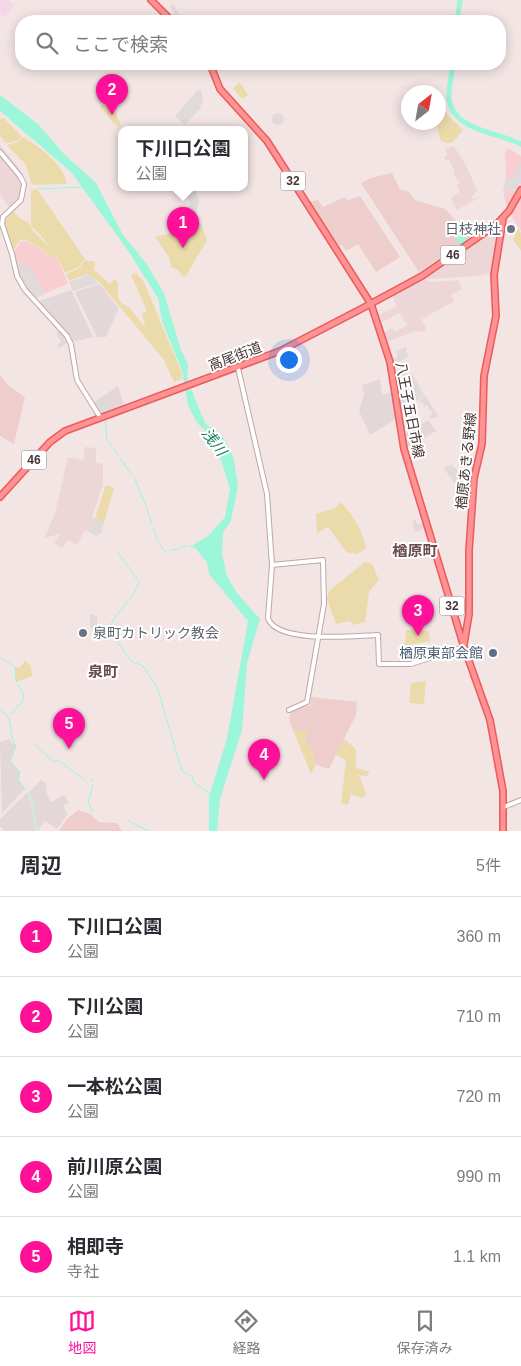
<!DOCTYPE html>
<html lang="ja">
<head>
<meta charset="utf-8">
<style>
  :root { --surface:#fff; --page:#f2f2f3; --text:#2b2b33; --muted:#7c7c81; --line:#e1e1e2; --accent:#ff1098 }
  body { margin:0; font-family:Arial,"Noto Sans JP",sans-serif; background:var(--page); color:var(--text) }
  .compass { position:absolute; left:401px; top:85px; width:45px; height:45px; border-radius:50%; background:var(--surface); box-shadow:0 2px 12px #0003; rotate:31deg }
  .you { position:absolute; left:288px; top:359px; width:18px; height:18px; margin:-12px; border:4px solid #fff; border-radius:50%; background:#1a73e8; box-shadow:0 0 0 8px #1a73e833 }
  .badge { display:grid; place-items:center; width:32px; height:32px; border-radius:50%; background:var(--accent); color:#fff; font-size:16px; font-weight:700 }
  .pin { position:absolute; translate:-50% -41px; filter:drop-shadow(0 1px 2px #0008) }
  .pin::after { content:''; position:absolute; top:26px; width:18px; height:15px; background:inherit; clip-path:polygon(0 0,100% 0,50% 100%) }
  .popup { position:absolute; left:118px; top:126px; width:130px; height:65px; box-sizing:border-box; display:grid; place-content:center; border-radius:10px; background:var(--surface); filter:drop-shadow(0 1px 4px #0005); font-size:16px; white-space:nowrap; color:var(--muted) }
  .popup b { font-size:19px; color:var(--text) }
  .popup::after { content:''; position:absolute; left:50%; top:100%; margin-left:-10px; border:10px solid transparent; border-top-color:var(--surface) }
  .list { margin:0; padding:0; list-style:none }
  h2 { display:flex; justify-content:space-between; align-items:center; height:65px; margin:0; padding:0 20px; font-size:21px }
  h2 small { font-size:16px; font-weight:400; color:var(--muted) }
  .list li { display:grid; grid-template-columns:32px 1fr auto; gap:15px; align-items:center; box-sizing:border-box; height:80px; padding:0 20px; border-top:1px solid var(--line) }
  .list b { display:block; font-size:19px; white-space:nowrap }
  .list p { margin:0; font-size:16px; white-space:nowrap; color:var(--muted) }
  .list em { font-size:16px; font-style:normal; color:var(--muted) }
  .icon { flex:none; width:28px; height:28px; fill:none; stroke:currentColor; stroke-width:2; stroke-linecap:round; stroke-linejoin:round }
  .map { position:relative; flex:none; width:521px; height:831px; overflow:hidden }
  .search { position:absolute; background:var(--surface); box-shadow:0 2px 12px #0003; left:15px; right:15px; top:15px; height:55px; display:flex; align-items:center; gap:12px; box-sizing:border-box; padding:0 18px; border-radius:20px; color:var(--muted); font-size:19px }
  .sheet { height:465px; background:var(--surface) }
  nav { display:flex; justify-content:space-around; align-items:center; box-sizing:border-box; height:70px; border-top:1px solid var(--line); background:var(--surface); font-size:14px; color:var(--muted) }
  nav a { display:grid; justify-items:center; gap:2px }
  nav .on { color:var(--accent) }
  .map>svg:first-child { display:block }
</style>
</head>
<body>
<div class="map">
<svg width="521" height="831" viewBox="0 0 521 831">
  <rect width="100%" height="100%" fill="#f4e5e5"/>
  <!-- residential -->
  <path fill="#ecd6d7" d="M0,145l17,21 8,14 -3,3 -2,15 -10,10 -10,-13z
    M454,146l12,19 11,26 -6,6 2,2 9,-3 -25,14 -6,-12 9,-7 -3,-6 3,-2 -7,-9 2,-2 -6,-12 -3,1 -2,-4 3,-2 -2,-6z
    M501,226l-10,47 -13,3 -49,3 -4,-2z
    M423,279l9,3 26,-2 4,9 -11,6 3,6 -32,18 4,10 -4,3 -6,-1 -29,11 -3,-10 8,-4 3,4 12,-7 -7,-12 -18,9 -3,-7 18,-9 -5,-10z
    M85,447l11,1v15l7,1v20l-11,33 12,6 -3,10 -5,3 -11,-6 -8,15 -9,-5 -6,8 -8,-5 6,-9 -16,4 11,-24 13,-57 15,3z"/>
  <!-- commercial -->
  <path fill="#f8ced3" d="M508,148l13,8v28l-14,23 -4,-15 3,-15 -1,-23z
    M521,195v36l-11,-17z
    M21,241h5l32,19 10,23 -33,15 -10,-11 -8,-14 -3,-21z"/>
  <!-- industrial -->
  <path fill="#e3d7d9" d="M99,284l20,24 -13,29h-9l-22,-45z
    M71,290l22,47 -21,5 -14,-21 -19,-20z
    M380,379l2,16 11,-3 4,26 -27,17 -11,-24 5,-17 -2,-9z
    M118,386l6,20 -22,8 -9,-11z
    M428,420l8,11 -30,17 -1,-14z
    M9,739l7,7 -6,15 10,11 -2,7 7,10 -23,24 -2,-71z
    M41,780l5,3 1,11 4,8 13,-7 5,8 -6,3 5,8 -11,15 -12,-8 -6,8 -2,-1 -4,-26 -4,-10z
    M27,793l4,10 4,26 3,2h-33l-5,-5v-7z"/>
  <!-- education -->
  <path fill="#eecdcd" d="M392,173l8,16 9,3 6,8 30,9 26,28 -52,35 -58,-89 10,-5z
    M360,196l40,61 -24,15 -18,-28 -12,7 -4,-6 -4,2 -29,-45 9,-2 5,7 22,-10 2,3z
    M0,375l9,11 16,11 -11,47 -14,-8z
    M311,697l46,5 -1,13 -27,54 -13,-4 -5,-18 -5,-2v-15h-13l-4,-10 2,-10 20,-5z
    M78,810l12,4 9,8 18,1 5,8h-63l8,-12z"/>
  <!-- medical -->
  <path fill="#f5d7e9" d="M0,0h9l6,5 -11,13 -4,-4z"/>
  <!-- green -->
  <path fill="#ebdaaa" d="M240,82l8,13 -6,4 -9,-11z
    M440,95h3l4,19 16,16 -10,12 -6,1 -6,-2 -5,-18 2,-1z
    M102,104l14,9 5,13 -2,1 -2,-3 -2,1 -15,-19z
    M4,118l18,19 -5,4 -11,2 -6,-7v-17z
    M23,137c13,7 45,31 43,47l-34,1 -6,-20 -19,-20 11,-3z
    M37,189l48,70 -8,9 -12,5c-9,-19 -18,-32 -34,-47v-36z
    M13,211l8,8 7,3c5,14 24,22 29,37l-31,-19h-6l-6,10 -10,-27z
    M202,226l5,14 -21,36h-4l-5,-7 -5,-1 -3,-11 -14,-20z
    M518,228l3,5v18l-8,-11z
    M85,260l10,2 -1,8 16,14 4,-5 4,3v15l3,6 8,4 14,18 2,-1 -3,-10 5,-3 -16,-36 5,-2 8,9 37,89 1,8 -8,3 -10,-22 -65,-78 -12,-8 -18,7 -3,-7 12,-5z
    M106,485l8,3 -10,35 -9,-5z
    M341,502c13,15 21,27 25,46l-9,6 -11,-2 -18,-25 -11,6 -1,-19 19,-6z
    M365,562l7,2 7,16 -10,12 -4,30 -12,3 -3,-4 -14,3 -9,-25 2,-8z
    M406,630l23,1 1,10 -25,5z
    M25,660l6,7 1,9 -16,6 -1,-14 6,-1z
    M426,681l-2,23 -15,-1 2,-20z
    M293,730h13v15l5,2 5,18 -5,9z
    M344,739l12,10v19l14,4 -3,4 -8,-1 7,18 -3,5 -12,-4 -3,11 -7,-2 5,-43 -10,-5z"/>
  <!-- parking -->
  <path fill="#e1dadb" d="M173,4l8,14 -5,3 -5,-4 3,-4 -4,-7z
    M201,90l2,14 -4,1 3,2 -17,18 -10,-9 22,-25z
    M272 119a6 6 0 1 1 12 0a6 6 0 1 1-12 0Z
    M521,162v20l-6,11 -6,-3 -4,7 -1,-12 3,-7 4,1z
    M183,187h10l4,7 2,7 -4,15 7,10h-11l-5,-17 4,-6z
    M15,259l18,11 12,24 -10,4 -10,-11 -5,-8z
    M88,275l11,8 -26,8 -4,-9z
    M60,330l8,12 -9,7 -2,-4 4,-3 -5,-9z
    M406,347l2,10 -15,8 -1,-6 6,-2 -2,-6z
    M407,372l1,4 4,-2 4,6 8,15 -15,13 -4,-4 -6,1 -1,-4 9,-4 -2,-7 6,-2 -2,-9 -13,4 -2,-6z
    M425,395l13,21 -3,2 -5,1 -1,-2 4,-3 -6,-9 -2,1 -6,-5z
    M451,464l12,12 -7,9 -12,-16z
    M95,518l9,5 -3,10 -5,3 -7,-5z
    M416,520l1,4 9,-2 2,6 -13,4 -3,-11z
    M90,614l7,2v12h-7z"/>
  <!-- water -->
  <path fill="#9cf6da" d="M0,95l38,29 25,29 33,30 27,52 23,28 18,30 16,54 8,18 -1,12 10,27 8,19 18,14 10,19 5,29 -7,36 -8,11 -1,22 5,22 10,17 23,26 -13,44 -5,67 -22,69 -3,32h-8v-34l18,-59 21,-117 -39,-47 -2,-11 -14,-18 15,-9 17,-19 5,-29 -16,-49 -17,-16 -9,-18 -6,-34 -20,-50 -4,-23 -29,-46 -58,-80 -71,-61z
    M458,229l10,12 -7,5 -8,-13z"/>
  <g fill="none" stroke-linecap="round" stroke-linejoin="round">
    <!-- stream -->
    <path stroke="#9cf6da" stroke-width="1" d="M38,189l46,-2
      M101,398l3,16
      M105,419l2,21 11,15
      M120,458l12,17
      M134,477l12,29
      M147,509l5,15
      M153,528l4,11
      M158,543l9,10
      M190,546l5,2
      M117,551l22,31 -6,13 -20,25 -4,10 22,31 12,5 14,21 25,84 11,6v5l18,12
      M171,551l16,-6
      M0,657l15,10 1,15
      M0,709c17,12 6,22 16,37l-6,15 10,11 -2,7 7,10
      M11,714l13,-15 -1,-6 -6,-9
      M35,745l8,6
      M44,753l10,9 4,-2 28,21
      M91,780l3,2
      M28,793l4,10 4,25 4,3
      M93,812l-5,-10 5,-17
      M128,821l21,10"/>
    <!-- river -->
    <path stroke="#9cf6da" stroke-width="5" d="M457,21l3,-21
      M453,64c-1,11 -5,24 -4,35 4,32 49,33 72,45"/>
    <!-- minor casing -->
    <g stroke="#c0a6a8" stroke-width="6">
      <path id="minor" d="M0,152l20,24 4,8 -3,16 -18,17 -1,7 10,30 5,22 8,14 42,46 4,8 6,36 23,37
        M238,368l29,126 5,71 -4,53c8,26 88,18 110,17l1,29h32l53,-17
        M272,565l51,-5v2l1,42 -17,98 -18,8
        M504,807l17,-7"/>
    </g>
    <!-- major casing -->
    <g stroke="#ed5a5c" stroke-width="8">
      <path id="major" d="M151,0l21,21
        M210,64l10,25 47,52 104,163 19,58 14,87 60,198 26,73 13,71v40
        M0,497l50,-55 15,-11 215,-80 81,-42 61,-33 75,-52 12,-13 12,-21
        M464,644l5,-30v-63l5,-73 8,-34 2,-68 12,-60 -2,-41 9,-56"/>
    </g>
    <!-- minor -->
    <use href="#minor" stroke="#fff" stroke-width="4"/>
    <!-- major -->
    <use href="#major" stroke="#ff9292" stroke-width="5"/>
  </g>
  <!-- markers -->
  <g fill="#6b7280" stroke="#fff" stroke-width="2">
    <circle cx="511" cy="229" r="5"/>
    <circle cx="83" cy="633" r="5"/>
  </g>
  <circle fill="#5c6f8a" stroke="#fff" stroke-width="2" cx="493" cy="653" r="5"/>
  <g text-anchor="middle" stroke-width="4" stroke-linejoin="round" paint-order="stroke">
    <!-- shield labels -->
    <g fill="#fff" stroke="#7e7172" stroke-width="1">
      <rect x="280.5" y="171.5" width="25" height="19" rx="4"/>
      <rect x="440.5" y="245.5" width="25" height="19" rx="4"/>
      <rect x="21.5" y="450.5" width="25" height="19" rx="4"/>
      <rect x="439.5" y="596.5" width="25" height="19" rx="4"/>
    </g>
    <g font-size="12" font-weight="bold" fill="#463436">
      <text x="293" y="185">32</text>
      <text x="453" y="259">46</text>
      <text x="34" y="464">46</text>
      <text x="452" y="610">32</text>
    </g>
    <!-- worship labels -->
    <g font-size="14" fill="#5b616d" stroke="#fff" text-anchor="end">
      <text x="501" y="234">日枝神社</text>
      <text x="93" y="638" text-anchor="start">泉町カトリック教会</text>
    </g>
    <!-- street labels -->
    <g font-size="14" fill="#463436" stroke="#fff">
      <text transform="translate(235 356) rotate(-21)" y="5">高尾街道</text>
      <text transform="translate(410 410) rotate(79)" y="5">八王子五日市線</text>
      <text transform="translate(466 461) rotate(-84)" y="5">楢原あきる野線</text>
    </g>
    <!-- service labels -->
    <g font-size="14" fill="#4e5e75" stroke="#fff" text-anchor="end">
      <text x="483" y="658">楢原東部会館</text>
    </g>
    <!-- water labels -->
    <g font-size="15" font-style="italic" fill="#1e7f62" stroke="#fff">
      <text transform="translate(214 442) rotate(53)" y="5">浅川</text>
    </g>
    <!-- neighbourhood labels -->
    <g font-size="15" font-weight="bold" fill="#6a4a4e" stroke="#fff">
      <text x="415" y="556">楢原町</text>
      <text x="103" y="677">泉町</text>
    </g>
  </g>
</svg>
<svg class="compass" viewBox="-18 -18 36 36"><path d="M0-13l5 13h-10z" fill="#e53935"/><path d="M0 13l5-13h-10z" fill="#7c7c81"/></svg>
<div class="you"></div>
<div class="pin badge" style="left:183px;top:248px">1</div>
<div class="popup"><b>下川口公園</b>公園</div>
<div class="pin badge" style="left:112px;top:115px">2</div>
<div class="pin badge" style="left:418px;top:636px">3</div>
<div class="pin badge" style="left:264px;top:780px">4</div>
<div class="pin badge" style="left:69px;top:749px">5</div>
<div class="search"><svg class="icon" aria-label="search" viewBox="0 0 24 24"><circle cx="10" cy="10" r="6"/><path d="M15 15l6 6"/></svg>ここで検索</div>
</div>
<section class="sheet">
<h2>周辺<small>5件</small></h2>
<ul class="list">
<li><span class="badge">1</span><div><b>下川口公園</b><p>公園</p></div><em>360 m</em></li>
<li><span class="badge">2</span><div><b>下川公園</b><p>公園</p></div><em>710 m</em></li>
<li><span class="badge">3</span><div><b>一本松公園</b><p>公園</p></div><em>720 m</em></li>
<li><span class="badge">4</span><div><b>前川原公園</b><p>公園</p></div><em>990 m</em></li>
<li><span class="badge">5</span><div><b>相即寺</b><p>寺社</p></div><em>1.1 km</em></li>
</ul>
</section>
<nav>
<a class="on"><svg class="icon" aria-label="map" viewBox="0 0 24 24"><path d="M3 6l6-2 6 2 6-2v14l-6 2-6-2-6 2zM9 4v14M15 6v14"/></svg>地図</a>
<a><svg class="icon" aria-label="directions" viewBox="0 0 24 24"><path d="M12 3l9 9-9 9-9-9zM9 14v-3h6M13 9l2 2-2 2"/></svg>経路</a>
<a><svg class="icon" aria-label="saved" viewBox="0 0 24 24"><path d="M7 4h10v16l-5-4-5 4z"/></svg>保存済み</a>
</nav>
</body>
</html>
